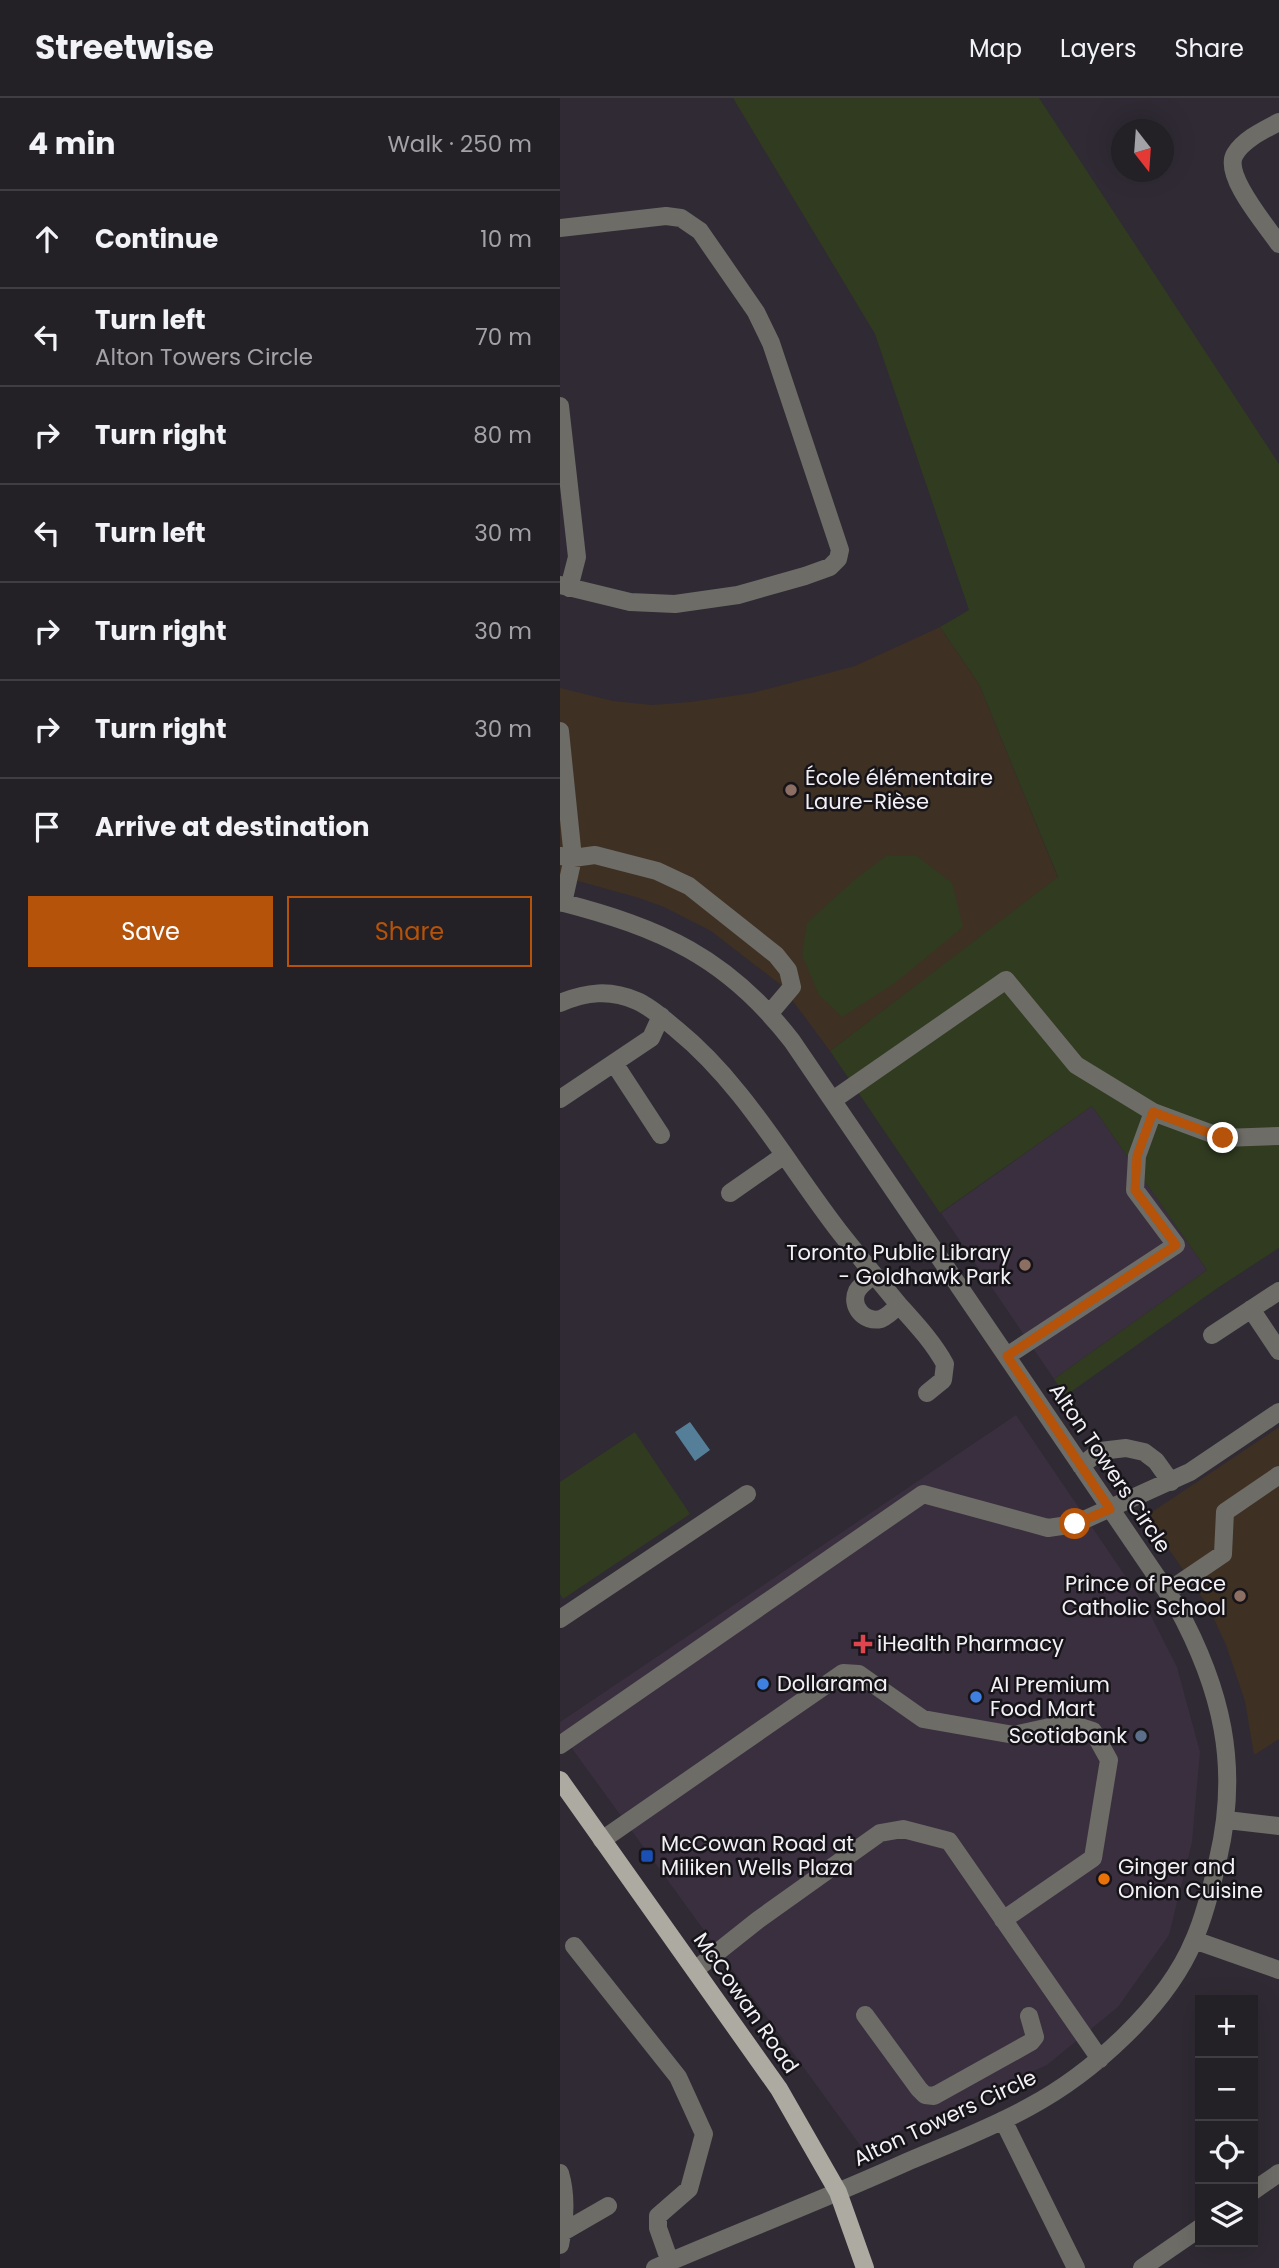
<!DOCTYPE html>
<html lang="en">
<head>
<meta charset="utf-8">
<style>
  :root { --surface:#232026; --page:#2b282e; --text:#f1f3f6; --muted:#a3a3a7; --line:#403e43; --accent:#b45309 }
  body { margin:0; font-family:Poppins,sans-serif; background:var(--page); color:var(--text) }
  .controls { position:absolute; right:21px; bottom:21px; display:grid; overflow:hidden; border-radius:0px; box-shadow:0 7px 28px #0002 }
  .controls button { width:63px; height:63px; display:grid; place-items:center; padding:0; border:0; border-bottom:2px solid var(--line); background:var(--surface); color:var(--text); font:35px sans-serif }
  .compass { position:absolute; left:551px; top:21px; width:63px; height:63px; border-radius:50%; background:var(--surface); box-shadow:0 7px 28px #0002; rotate:163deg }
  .stop { position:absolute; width:21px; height:21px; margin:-16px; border:5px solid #b45309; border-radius:50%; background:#fff }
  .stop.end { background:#b45309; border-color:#fff; box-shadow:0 2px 7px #0008 }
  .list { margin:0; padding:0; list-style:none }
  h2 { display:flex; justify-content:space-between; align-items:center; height:91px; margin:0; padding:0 28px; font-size:30px }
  h2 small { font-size:23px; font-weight:400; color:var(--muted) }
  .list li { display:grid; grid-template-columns:46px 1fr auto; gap:21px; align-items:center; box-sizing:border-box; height:98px; padding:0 28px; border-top:2px solid var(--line) }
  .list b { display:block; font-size:26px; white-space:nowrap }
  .list p { margin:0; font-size:23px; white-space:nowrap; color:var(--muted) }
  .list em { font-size:23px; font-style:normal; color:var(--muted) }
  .actions { display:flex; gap:14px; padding:21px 28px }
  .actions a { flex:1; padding:16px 0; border:2px solid var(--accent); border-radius:0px; text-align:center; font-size:24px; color:var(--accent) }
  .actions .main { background:var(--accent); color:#fff }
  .icon { flex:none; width:38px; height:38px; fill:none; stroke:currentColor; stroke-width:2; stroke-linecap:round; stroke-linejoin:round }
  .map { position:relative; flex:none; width:719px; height:2170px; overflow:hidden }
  header { display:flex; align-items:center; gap:42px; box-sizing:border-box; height:98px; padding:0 35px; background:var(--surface); border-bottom:2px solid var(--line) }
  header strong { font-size:33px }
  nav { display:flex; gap:38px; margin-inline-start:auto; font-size:24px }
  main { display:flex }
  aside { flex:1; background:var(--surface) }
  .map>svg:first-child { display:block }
</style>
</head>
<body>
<header>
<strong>Streetwise</strong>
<nav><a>Map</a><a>Layers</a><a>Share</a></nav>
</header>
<main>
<aside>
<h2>4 min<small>Walk · 250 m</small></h2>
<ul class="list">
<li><svg class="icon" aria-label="ahead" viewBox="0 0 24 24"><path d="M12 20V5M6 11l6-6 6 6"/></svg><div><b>Continue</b></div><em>10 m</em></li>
<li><svg class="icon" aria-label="left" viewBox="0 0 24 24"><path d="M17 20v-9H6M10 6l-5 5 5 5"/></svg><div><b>Turn left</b><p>Alton Towers Circle</p></div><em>70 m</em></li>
<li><svg class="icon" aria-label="right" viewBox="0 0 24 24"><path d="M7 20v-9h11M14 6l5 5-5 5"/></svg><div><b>Turn right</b></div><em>80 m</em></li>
<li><svg class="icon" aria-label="left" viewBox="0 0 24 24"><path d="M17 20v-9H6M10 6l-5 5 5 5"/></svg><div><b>Turn left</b></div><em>30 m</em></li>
<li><svg class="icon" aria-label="right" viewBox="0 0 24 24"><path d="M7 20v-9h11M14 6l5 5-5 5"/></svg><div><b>Turn right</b></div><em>30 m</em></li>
<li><svg class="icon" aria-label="right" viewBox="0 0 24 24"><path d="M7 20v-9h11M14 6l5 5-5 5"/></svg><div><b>Turn right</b></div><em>30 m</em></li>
<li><svg class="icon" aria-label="arrive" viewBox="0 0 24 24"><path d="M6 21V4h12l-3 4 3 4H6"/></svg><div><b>Arrive at destination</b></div></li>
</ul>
<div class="actions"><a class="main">Save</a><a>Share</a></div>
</aside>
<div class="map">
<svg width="719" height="2170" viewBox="0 0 719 2170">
  <rect width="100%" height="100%" fill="#2f2a33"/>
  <!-- commercial -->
  <path fill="#3a2f3e" d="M532,1008l115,164 -153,109 -113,-166z
    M456,1317l131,193 30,59 23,85 -8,90 -23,93 -51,72 -71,58 -185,83 -302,-416v-10z"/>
  <!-- education -->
  <path fill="#3e3123" d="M380,529l39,57 79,194 -228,173 -49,-66 -70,-54 -47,-24 -25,-9 -79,-22v-188l53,13 39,4 38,-3 62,-9 103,-27z
    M719,1329v312l-25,16 -9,-54 -19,-56 -18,-39 -62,-90z"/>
  <!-- green -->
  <path fill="#303b20" d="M173,0h306l240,366v784l-60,39 -154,109 -11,-17 153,-109 -115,-164 -152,107 -110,-162 228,-174 -79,-193 -39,-57 29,-17 -94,-276z
    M326,758h31l35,27 11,44 -68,56 -53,34 -23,-22 -17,-40 5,-32 46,-42z
    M75,1334l55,82 -127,85 -3,-5v-112z"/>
  <!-- water -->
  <path fill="#557f99" d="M130,1324l20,28 -15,11 -20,-29z"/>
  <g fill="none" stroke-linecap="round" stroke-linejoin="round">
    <!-- minor -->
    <path stroke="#6d6c67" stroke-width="18" d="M719,24c-15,8 -35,17 -44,32 -13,21 32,72 44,90
      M0,130l106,-12 15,2 19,13 56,81 15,31 69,207 -2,9 -8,8 -25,9 -67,19 -63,9 -45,-2 -70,-17
      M0,308l17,151 -8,31
      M0,633l13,127 -10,45
      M0,758l13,2 22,-3 62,16 32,15 87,69 12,15 4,17 -22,26
      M0,804c101,26 167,55 232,139l384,564c46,84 64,161 42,254 -6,27 -13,56 -24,81 -27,66 -103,134 -165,167 -38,21 -80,37 -120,54 -84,38 -170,71 -254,107
      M0,905c26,-11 50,-14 77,-2 14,6 27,18 39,28 69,56 112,137 166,206 19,24 38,47 57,70 17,19 34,37 46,59l-2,16 -16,13
      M54,965l47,72
      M0,1001l91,-61 10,-22
      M273,1002l173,-120 70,85 77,47 70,26 56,-2
      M170,1095l53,-37
      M314,1177c-6,5 -13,9 -17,16 -7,15 7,32 24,28 7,-3 13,-9 18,-14
      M691,1211l28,42
      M652,1237l67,-44
      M447,1258l169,-111 -41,-55 2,-34 16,-44
      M521,1368l19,-15 26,-3 18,4 12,9 15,21
      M607,1494l56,-38 2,-42 54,-37
      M0,1521l187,-125
      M0,1647l363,-251 125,34 27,-4 115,-52 89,-60
      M667,1722l52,6
      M42,1742l241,-167 16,1 64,45 91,16 54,-12 25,8 16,29 -16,98 -90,62
      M634,1842l85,30
      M14,1848l104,131 26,57 -15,55 -31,27v12l12,34
      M135,1872l63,-50 122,-87 23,-4 46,12 151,218
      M305,1917l54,74 6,6 9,1 97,-54 4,-5 -6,-21
      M443,2022l73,148
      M0,2075c7,23 5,48 0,72
      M693,2093l26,-18
      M3,2134l45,-26
      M582,2170l58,-40"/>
    <!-- major -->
    <path stroke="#adaaa1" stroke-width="18" d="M0,1682l219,309 59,103 27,76"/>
  </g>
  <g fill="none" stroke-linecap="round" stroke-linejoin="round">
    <!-- route -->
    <path stroke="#b45309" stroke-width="9" d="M515,1426l35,-15 -103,-153 169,-111 -41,-55 2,-34 16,-44 70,26"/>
  </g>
  <!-- markers -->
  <g fill="#8d6e63" stroke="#161418" stroke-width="2.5">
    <circle cx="231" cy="692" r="7"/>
    <circle cx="465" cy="1167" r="7"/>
    <circle cx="680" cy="1498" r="7"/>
  </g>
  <path fill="#e0444e" stroke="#161418" stroke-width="2.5" d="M299.5 1535.5h7v7h7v7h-7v7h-7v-7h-7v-7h7z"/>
  <g fill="#3f7fe0" stroke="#161418" stroke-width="2.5">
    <circle cx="203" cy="1586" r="7"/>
    <circle cx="416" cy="1599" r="7"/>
  </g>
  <circle fill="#5c6f8a" stroke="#161418" stroke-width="2.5" cx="581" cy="1638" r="7"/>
  <rect fill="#1a4fb4" stroke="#161418" stroke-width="2.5" x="80" y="1751" width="14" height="14" rx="3.5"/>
  <circle fill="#e8710a" stroke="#161418" stroke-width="2.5" cx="544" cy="1781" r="7"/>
  <g text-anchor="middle" stroke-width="5" stroke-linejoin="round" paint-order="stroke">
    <!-- poi labels -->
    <g font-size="21" fill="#f3f0f6" stroke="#161418" text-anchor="start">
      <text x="245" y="687">École élémentaire<tspan x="245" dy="24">Laure-Rièse</tspan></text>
      <text x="451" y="1162" text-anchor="end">Toronto Public Library<tspan x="451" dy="24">- Goldhawk Park</tspan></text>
      <text x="666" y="1493" text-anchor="end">Prince of Peace<tspan x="666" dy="24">Catholic School</tspan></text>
      <text x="317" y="1553">iHealth Pharmacy</text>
      <text x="217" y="1593">Dollarama</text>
      <text x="430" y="1594">AI Premium<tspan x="430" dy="24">Food Mart</tspan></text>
      <text x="567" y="1645" text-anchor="end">Scotiabank</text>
      <text x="101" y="1753">McCowan Road at<tspan x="101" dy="24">Miliken Wells Plaza</tspan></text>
      <text x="558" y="1776">Ginger and<tspan x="558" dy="24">Onion Cuisine</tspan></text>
    </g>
    <!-- street labels -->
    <g font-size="21" fill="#f3f0f6" stroke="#161418">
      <text transform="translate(550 1370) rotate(56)" y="7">Alton Towers Circle</text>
      <text transform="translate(186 1905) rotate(55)" y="7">McCowan Road</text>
      <text transform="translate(385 2020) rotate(-25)" y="7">Alton Towers Circle</text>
    </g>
  </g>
</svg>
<div class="controls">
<button>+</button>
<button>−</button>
<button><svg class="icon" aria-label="locate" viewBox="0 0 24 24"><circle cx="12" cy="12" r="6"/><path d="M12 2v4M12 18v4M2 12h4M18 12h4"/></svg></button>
<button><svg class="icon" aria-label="layers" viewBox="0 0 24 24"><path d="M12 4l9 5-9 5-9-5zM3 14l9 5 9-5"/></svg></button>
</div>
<svg class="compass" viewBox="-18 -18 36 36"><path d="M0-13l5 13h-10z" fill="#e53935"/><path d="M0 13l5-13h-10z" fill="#a3a3a7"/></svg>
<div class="stop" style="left:515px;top:1426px"></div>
<div class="stop end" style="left:663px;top:1040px"></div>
</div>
</main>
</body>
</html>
